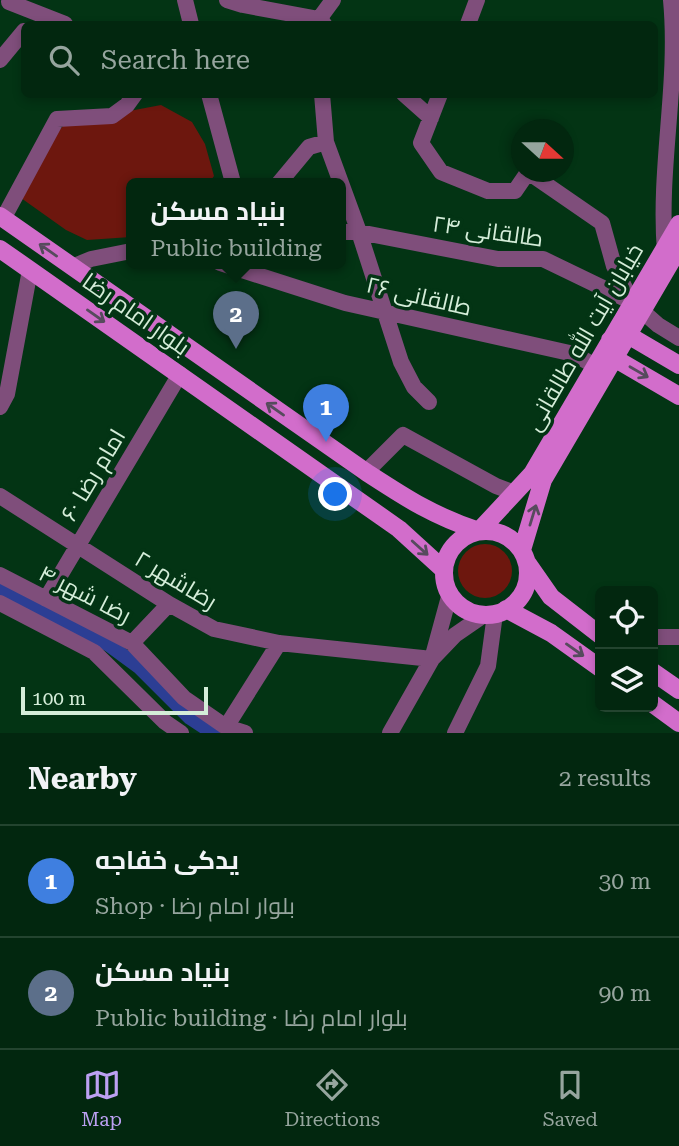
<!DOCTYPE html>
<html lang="en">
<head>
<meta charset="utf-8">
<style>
  :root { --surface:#02270f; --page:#0c2f18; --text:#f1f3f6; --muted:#96a59e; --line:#23442f; --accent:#bca0f2 }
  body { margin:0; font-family:"Roboto Serif",Cairo,serif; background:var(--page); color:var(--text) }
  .controls { position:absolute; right:21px; bottom:21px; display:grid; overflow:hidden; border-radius:10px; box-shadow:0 4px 10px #0003 }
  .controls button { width:63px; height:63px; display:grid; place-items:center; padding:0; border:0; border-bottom:2px solid var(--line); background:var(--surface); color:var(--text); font:35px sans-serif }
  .compass { position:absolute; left:511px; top:119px; width:63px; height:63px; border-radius:50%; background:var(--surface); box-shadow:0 4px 10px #0003; rotate:111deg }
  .scale { position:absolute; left:21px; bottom:18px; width:187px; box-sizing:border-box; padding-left:7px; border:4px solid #d5edd9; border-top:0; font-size:19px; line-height:24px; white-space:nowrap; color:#d5edd9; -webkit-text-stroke:5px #033414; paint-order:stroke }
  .you { position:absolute; left:336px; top:495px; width:24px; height:24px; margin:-18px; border:5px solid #fff; border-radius:50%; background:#1a73e8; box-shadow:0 0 0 10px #1a73e833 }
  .badge { display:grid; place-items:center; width:46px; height:46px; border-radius:50%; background:var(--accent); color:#fff; font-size:23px; font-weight:700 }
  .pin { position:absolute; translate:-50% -58px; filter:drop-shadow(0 2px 4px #0008) }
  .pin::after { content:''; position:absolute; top:37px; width:24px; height:21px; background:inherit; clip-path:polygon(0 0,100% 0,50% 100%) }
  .popup { position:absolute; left:126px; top:178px; width:220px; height:91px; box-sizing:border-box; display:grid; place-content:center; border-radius:10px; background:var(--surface); filter:drop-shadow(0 2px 5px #0005); font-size:23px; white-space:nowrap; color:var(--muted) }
  .popup b { font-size:26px; color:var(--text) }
  .popup::after { content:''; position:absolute; left:50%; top:100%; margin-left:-14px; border:14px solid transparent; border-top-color:var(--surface) }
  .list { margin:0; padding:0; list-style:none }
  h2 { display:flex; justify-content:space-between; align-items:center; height:91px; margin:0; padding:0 28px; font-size:30px }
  h2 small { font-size:23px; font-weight:400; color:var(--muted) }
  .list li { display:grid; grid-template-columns:46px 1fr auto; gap:21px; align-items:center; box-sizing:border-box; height:112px; padding:0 28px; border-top:2px solid var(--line) }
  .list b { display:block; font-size:26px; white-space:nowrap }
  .list p { margin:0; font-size:23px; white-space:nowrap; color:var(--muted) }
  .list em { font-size:23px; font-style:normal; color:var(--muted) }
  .icon { flex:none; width:38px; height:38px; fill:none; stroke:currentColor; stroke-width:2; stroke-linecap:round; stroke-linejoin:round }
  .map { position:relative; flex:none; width:679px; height:733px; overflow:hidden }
  .search { position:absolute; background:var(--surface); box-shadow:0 4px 10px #0003; left:21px; right:21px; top:21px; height:77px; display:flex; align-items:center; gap:18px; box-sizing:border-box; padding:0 24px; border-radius:10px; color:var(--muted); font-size:26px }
  .sheet { height:315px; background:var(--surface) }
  nav { display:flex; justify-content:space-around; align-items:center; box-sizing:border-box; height:98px; border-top:2px solid var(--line); background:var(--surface); font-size:19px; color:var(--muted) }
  nav a { display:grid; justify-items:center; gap:4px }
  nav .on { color:var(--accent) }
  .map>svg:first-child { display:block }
</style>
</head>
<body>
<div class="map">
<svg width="679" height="733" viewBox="0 0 679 733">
  <rect width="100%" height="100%" fill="#033414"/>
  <!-- green -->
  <path fill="#6d170e" d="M161,105l31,17 13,22 9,32 -5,7h-78v54l-44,3 -21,-10 -45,-32 26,-55 19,-20z
    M458 571a27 27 0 1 1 54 0a27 27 0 1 1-54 0Z"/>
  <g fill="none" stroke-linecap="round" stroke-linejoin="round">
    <!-- canal -->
    <path stroke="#2c3e94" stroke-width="14" d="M0,589l109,56 30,22 51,51 23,15"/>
    <!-- minor -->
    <path stroke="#7f4e7b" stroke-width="16" d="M11,0l-2,2 56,22
      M185,0l6,24
      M227,0l16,5 76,14 5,5
      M318,24l1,-5 14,-19
      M468,24l9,-24
      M0,60l24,-29
      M209,94l23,85
      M322,94l4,48 33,90 42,130 13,25 15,15
      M404,94l27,24
      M440,94l-19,49 20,29 47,19h27l13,-19 74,51 12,43 18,36
      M279,183l30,-36 17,-5
      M3,219l54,-100 55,-3 15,-11 8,-11
      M341,232h18l139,27h45l89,43 26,23 21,13
      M665,252c-7,-84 14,-168 6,-252
      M220,263l125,40 229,51 30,17
      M72,267l19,-8 40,-8
      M0,407l7,-13 23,-124
      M366,472l37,-37 93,51 19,7
      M0,496l169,108 45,25 65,14 153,16 18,-66
      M0,575l132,68 52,55 42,29 19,6
      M46,599l134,-225
      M0,603l94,49 71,70 16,11
      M653,637h26
      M132,643l37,-39
      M226,727l53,-84
      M390,733l42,-74 23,-24 29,-20
      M455,733l33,-67 7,-52"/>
    <!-- major -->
    <path stroke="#d26dcb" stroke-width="18" d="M0,216l366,256c40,26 67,44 113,59l53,-57 147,-250
      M0,249l399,280 45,41
      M679,365l-51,-30 -18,5 4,18 65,38
      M444 573a42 42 0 1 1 84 0a42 42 0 1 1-84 0Z
      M522,550l21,-70 136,-232
      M528,564l23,33 49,38
      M506,609l45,24 49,35
      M653,672l26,18
      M653,704l26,19"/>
  </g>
  <!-- one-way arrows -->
  <defs><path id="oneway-shaft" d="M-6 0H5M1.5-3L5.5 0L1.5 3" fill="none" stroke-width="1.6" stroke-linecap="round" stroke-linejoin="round" transform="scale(1.75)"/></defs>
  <g stroke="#564b5d">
    <use href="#oneway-shaft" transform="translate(48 250) rotate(-145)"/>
    <use href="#oneway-shaft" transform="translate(96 316) rotate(35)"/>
    <use href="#oneway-shaft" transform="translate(639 372) rotate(30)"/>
    <use href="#oneway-shaft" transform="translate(275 409) rotate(-145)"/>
    <use href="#oneway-shaft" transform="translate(533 515) rotate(-73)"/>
    <use href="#oneway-shaft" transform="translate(420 548) rotate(42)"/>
    <use href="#oneway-shaft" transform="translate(575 650) rotate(35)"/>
  </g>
  <g text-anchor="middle" stroke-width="7" stroke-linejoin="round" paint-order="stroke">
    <!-- street labels -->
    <g font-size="23" fill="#d5edd9" stroke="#033414">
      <text transform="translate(488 231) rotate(8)" y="8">طالقانی ۲۴</text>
      <text transform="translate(419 296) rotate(13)" y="8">طالقانی ۲۶</text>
      <text transform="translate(136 314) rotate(35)" y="8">بلوار امام رضا</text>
      <text transform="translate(584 337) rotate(-60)" y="8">خیابان آیت الله طالقانی</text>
      <text transform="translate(93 475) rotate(-59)" y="8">امام رضا ۶۰</text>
      <text transform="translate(176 580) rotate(31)" y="8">رضاشهر ۲</text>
      <text transform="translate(85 594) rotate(27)" y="8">رضا شهر ۴</text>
    </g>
  </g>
</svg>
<div class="controls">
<button><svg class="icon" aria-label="locate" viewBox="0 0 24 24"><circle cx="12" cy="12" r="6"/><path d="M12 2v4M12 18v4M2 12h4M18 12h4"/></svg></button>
<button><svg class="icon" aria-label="layers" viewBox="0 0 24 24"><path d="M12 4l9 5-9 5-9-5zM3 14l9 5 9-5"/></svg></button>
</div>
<svg class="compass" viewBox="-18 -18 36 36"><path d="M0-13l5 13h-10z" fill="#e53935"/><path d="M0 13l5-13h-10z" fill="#96a59e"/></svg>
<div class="scale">100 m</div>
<div class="you"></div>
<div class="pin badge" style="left:326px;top:442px;background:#3f7fe0">1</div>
<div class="pin badge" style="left:236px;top:349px;background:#5c6f8a">2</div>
<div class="popup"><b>بنیاد مسکن</b>Public building</div>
<div class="search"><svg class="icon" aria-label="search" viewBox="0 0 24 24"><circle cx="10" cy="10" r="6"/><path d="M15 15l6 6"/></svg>Search here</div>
</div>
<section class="sheet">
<h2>Nearby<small>2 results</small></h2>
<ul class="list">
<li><span class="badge" style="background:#3f7fe0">1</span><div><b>یدکی خفاجه</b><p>Shop · بلوار امام رضا</p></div><em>30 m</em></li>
<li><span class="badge" style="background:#5c6f8a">2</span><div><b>بنیاد مسکن</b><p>Public building · بلوار امام رضا</p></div><em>90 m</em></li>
</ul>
</section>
<nav>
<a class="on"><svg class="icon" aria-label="map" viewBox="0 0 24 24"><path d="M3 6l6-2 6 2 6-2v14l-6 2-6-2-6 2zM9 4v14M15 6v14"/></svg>Map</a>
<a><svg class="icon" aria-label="directions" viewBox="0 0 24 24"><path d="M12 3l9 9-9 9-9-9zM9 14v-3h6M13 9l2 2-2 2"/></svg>Directions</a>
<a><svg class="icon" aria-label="saved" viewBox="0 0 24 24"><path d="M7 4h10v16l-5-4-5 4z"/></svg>Saved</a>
</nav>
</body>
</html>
